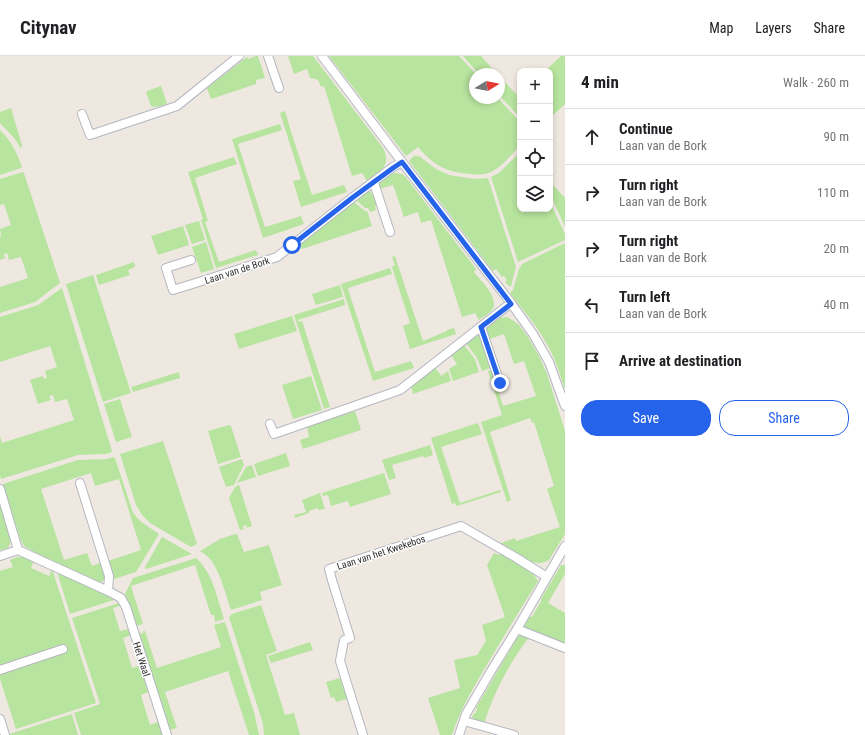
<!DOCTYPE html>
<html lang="en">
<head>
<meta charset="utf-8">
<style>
  :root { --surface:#fff; --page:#f2f2f2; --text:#202124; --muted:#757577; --line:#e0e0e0; --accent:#2563eb }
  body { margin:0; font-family:"Roboto Condensed",sans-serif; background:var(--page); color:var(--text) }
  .controls { position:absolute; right:12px; top:12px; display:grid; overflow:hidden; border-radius:8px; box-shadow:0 2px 6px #0003 }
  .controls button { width:36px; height:36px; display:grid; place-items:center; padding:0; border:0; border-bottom:1px solid var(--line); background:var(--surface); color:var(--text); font:20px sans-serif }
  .compass { position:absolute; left:469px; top:12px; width:36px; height:36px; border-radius:50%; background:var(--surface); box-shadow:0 2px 6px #0003; rotate:80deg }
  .stop { position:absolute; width:12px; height:12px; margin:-9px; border:3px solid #2563eb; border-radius:50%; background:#fff }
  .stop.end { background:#2563eb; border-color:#fff; box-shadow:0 1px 4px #0008 }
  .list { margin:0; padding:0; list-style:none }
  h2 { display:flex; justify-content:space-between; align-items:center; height:52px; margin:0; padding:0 16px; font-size:17px }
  h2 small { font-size:13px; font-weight:400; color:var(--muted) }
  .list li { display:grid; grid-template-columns:26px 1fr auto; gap:12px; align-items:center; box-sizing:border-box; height:56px; padding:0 16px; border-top:1px solid var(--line) }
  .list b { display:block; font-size:15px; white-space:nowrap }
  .list p { margin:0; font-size:13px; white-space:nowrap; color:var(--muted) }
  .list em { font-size:13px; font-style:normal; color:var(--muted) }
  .actions { display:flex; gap:8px; padding:12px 16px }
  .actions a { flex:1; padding:9px 0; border:1px solid var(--accent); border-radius:16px; text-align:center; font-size:14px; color:var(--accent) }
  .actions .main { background:var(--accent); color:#fff }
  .icon { flex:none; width:22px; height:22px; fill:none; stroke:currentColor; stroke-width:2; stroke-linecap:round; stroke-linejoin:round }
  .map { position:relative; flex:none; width:565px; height:679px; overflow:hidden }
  header { display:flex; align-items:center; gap:24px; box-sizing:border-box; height:56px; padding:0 20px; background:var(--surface); border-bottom:1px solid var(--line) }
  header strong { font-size:19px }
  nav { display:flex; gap:22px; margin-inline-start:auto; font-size:14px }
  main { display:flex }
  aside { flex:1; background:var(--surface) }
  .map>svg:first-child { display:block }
</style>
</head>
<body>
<header>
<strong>Citynav</strong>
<nav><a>Map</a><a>Layers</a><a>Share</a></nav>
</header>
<main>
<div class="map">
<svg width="565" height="679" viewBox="0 0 565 679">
  <rect width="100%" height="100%" fill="#efe8e1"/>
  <!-- green -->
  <path fill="#b7e49e" d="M256,0h2l7,22 -9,2v4l-45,15 -4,-11 40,-31 1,2z
    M288,0h25l70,92c9,18 -3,23 -16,33l-5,-8 -10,3 -28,-90 -3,1 -3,-7 -3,-1 -5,-1 -3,-9 -13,5z
    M329,0h130l17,18h-1v24h23l22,24v24c-8,8 -18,20 -27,25 -7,4 -14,4 -21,3 -24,-1 -38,-8 -54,-27l-12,9z
    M463,0h18l16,18h-18z
    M561,0h4v48l-15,14v-47h-5z
    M499,20l19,20 2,-2v24l-21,-23z
    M161,30l6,18c-7,2 -11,4 -16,2l-5,-14 1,-1z
    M11,52l11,37 -1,4 -6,-10 -15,-16v-11z
    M285,55c8,29 18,56 27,84l32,-10 3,7 -46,15 -8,-26 8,-2 -21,-66z
    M280,68l2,6 -44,14 27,83 36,-11 3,8 -41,14 -31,-99z
    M0,74c11,10 17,23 22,37l-1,1 -21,7z
    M520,96v57h30v-7l15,32v6l-47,22 -27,-85 8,-4z
    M414,100h5l17,13 13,6 26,4 13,-1 28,89 -5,19 -1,1 -5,-5 2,-2 -3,-4 -2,1 -6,-8 -3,2 -84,-110z
    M234,101l3,7 -42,14 13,43 -3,1 14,40 37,-12 2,5 -42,13 -15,-48 2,-1 -15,-47z
    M23,116l1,1 36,110 -25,19 -35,11v-26l28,-9 -7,-21 -12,3 -2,-7 -3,1 1,4 -5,2v-23l1,-1 -1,-7 11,-4 -7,-21 -4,1v-26z
    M395,117l7,1 3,2 71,93 -2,3c7,9 26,26 18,38 -3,4 -9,7 -13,10l-4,-7 -13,4 -31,-97 -10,3 -3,-11 -14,5 -11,-32 -14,4c-2,-9 8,-15 16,-16z
    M553,125l1,1 -2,2 12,13h1v30l-15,-33v-10z
    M369,134l4,5 4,10 -2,1 1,4 -6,2 -2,-4h-3l-9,-8z
    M354,146l11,9h2l5,15 -70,23 -2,-5z
    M199,165l6,19 -13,4 -7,-19z
    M183,170l6,19 -31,10 -7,-19z
    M206,186l8,27 -13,4 -9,-26z
    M565,187v146c-5,-14 -9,-29 -17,-43 -10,-19 -25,-36 -38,-53l3,-3 6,-21 3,-5z
    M395,200l28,85 24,-10v-1l7,-2 2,6 -46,15 -7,-23 7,-3 -18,-56 3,-2 -3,-8z
    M134,206l1,5 -7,3 2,5 -31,10 -3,-10z
    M390,212l2,6 -41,13 -3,2 27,83 36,-11 3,7 -41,13 -32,-97z
    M93,219l38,118 -28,9 -37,-118z
    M340,229l3,12 -27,8 -4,-11z
    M62,232l50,163 -2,2 -5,1 -27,1 -77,24 -1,-4v-39l2,7 72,-23 -7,-21 -12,3 -2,-7 -4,1 2,4 -13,4 -8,-24 13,-4 1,3 3,-1 -2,-7 12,-4 -7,-21 -50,16v-45l38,-12z
    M344,243l1,6 -47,15 1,2 3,-1 28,86 -6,2 -30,-94z
    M292,260l5,15 -58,18 -5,-15z
    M507,261l7,4 5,4 9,12 11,19 8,18 18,57v103l-16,26 -7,3h-3l-7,-1 -31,-19 14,-5 1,3 44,-14 -13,-38 7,-3 -20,-64 -2,1 -2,-5 -40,14 21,68 -4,2 -26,-80 21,-7 -14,-44 4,-1 11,36 33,-10 -12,-35 -10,3 -10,-30 -14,5 -2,-2 -2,-9 14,-10z
    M478,278l3,2 10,32 -9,3 -5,-13 -11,-15z
    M464,289l11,14 4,13 -26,9 -4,-12 8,-5 -6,-9z
    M435,311l6,9 7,-5 3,10 -38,13 -2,-8z
    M179,316l1,6 -47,14 -2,-5z
    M311,320l11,34 -29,9 -11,-34z
    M120,343l12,38 -16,5 -12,-38z
    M355,355l6,19 -58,19 -3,-9 9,-3 -2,-11z
    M478,367l4,11 -41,13 19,56 40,-13 1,2 -44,14 -2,-3 -3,1 -21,-66z
    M229,369l2,1 10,31 -23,7 -10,-33z
    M163,385l34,103 -6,3 -41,-24 -8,-8 -6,-10 -16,-51z
    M430,389l3,10 -9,3 -1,-2 -31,9 4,13 -7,2 -7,-20z
    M286,397l4,13 -32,10 -4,-12z
    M113,401l2,1 18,55 7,8 19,13 -23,38 -22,7 -6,-18 33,-11 -22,-71 -24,7 -4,-13 -50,16 23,71 23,-7 5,13 10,-4 3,16 -1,2 -4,3 -66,-31 -10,-6 -3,-5 -18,-57 75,-24 29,-1z
    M242,403l2,6 -10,20 -8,2 -7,-20z
    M252,409l4,12 -19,6 9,-16z
    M384,417l7,21 -41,13 -2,-6 -17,5 -3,-11 -5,1 -1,-3z
    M239,429l13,41 -5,2 -1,-3 -3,1 1,3 -4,1 -11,-32 6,-11z
    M320,437l5,16 -6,1 -1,-2 -9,3v2l-14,5 -1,-3 12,-3 -4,-12z
    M0,446l11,39 -3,7 -8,2z
    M235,478h2l7,18 25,-7 13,40 -22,7 2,8 -31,10c-5,-15 -12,-43 -23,-53 -2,-2 -5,-4 -8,-6l20,-12z
    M162,481l30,17 -46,15 -1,-2z
    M501,496l31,20 6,9c-16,26 -32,51 -47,77 -15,25 -30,49 -39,77h-12l-12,-37 32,-10 -6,-28 23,-5 9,-14 -4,-16 23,-8 -18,-52 7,-12 5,2z
    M17,501h6l11,4 -3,7 18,8 3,-7 2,1 -1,2 43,131 -80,26 -16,-50v-108l13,-4 -3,-7z
    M196,502c17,15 21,40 28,61l-9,3 -1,-7h-3l-16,-50 -64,21 12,38 -7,2 -11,-32 8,-16z
    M561,509h4v9l-17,29 17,10v32l-40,-16 -1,-2 6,-11 2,1 9,-16v-2z
    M59,516l56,26 -1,2 -44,14 -12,-39z
    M119,547l2,2 -1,1 -7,2 7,23 8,-2 3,6 -8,3 9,30 8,-2 8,26 -7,3 9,30 8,-3 4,13h-81l-7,-22 26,-9 -28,-86z
    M261,549l16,46 -11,4 19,60 9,-2 6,22h-36l-1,-11 -34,-107 3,-3z
    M225,566l29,90 5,23h-10l-21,-64 -63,21 12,36 -8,2 -31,-97 2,-1 1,2 2,-1v-2h2l12,37 64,-21 -7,-22z
    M522,579l7,2c-20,27 -35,55 -45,87l-9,-3 -3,-4 2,-4 1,1 2,-5 -1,-1 42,-72z
    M310,586l3,8 -42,13 -3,-7z
    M340,622l7,21 -11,3 -2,-5 -3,1 -5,-16z
    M72,658l6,21h-69v-1z"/>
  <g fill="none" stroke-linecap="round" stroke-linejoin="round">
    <!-- street casing -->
    <g stroke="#b4b7c1" stroke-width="10">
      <path id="street" d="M268,0l11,32
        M322,0l80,106 109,141 22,31 16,28 16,44
        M82,58l8,21 87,-29 62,-50
        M374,127l16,49
        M191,204l-25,8 7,22 29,-9 75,-24 75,-59 41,-31 9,-5
        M481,271l19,56
        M270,368l4,10 126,-44 111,-87
        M80,427l29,93 -1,15
        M0,433l18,61 -18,6
        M18,494l90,41 13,7 5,9 41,128
        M517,573l48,19
        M0,614l63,-21
        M0,663l5,16
        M464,665l50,14
        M363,679l-23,-74 4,-21 6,-2 -18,-58 -3,-11 132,-43 54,31 32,20
        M459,679l7,-21 25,-43 26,-42 48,-83"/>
    </g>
    <!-- street -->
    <use href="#street" stroke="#fff" stroke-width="8"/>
  </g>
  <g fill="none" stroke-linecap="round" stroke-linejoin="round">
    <!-- route -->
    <path stroke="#2563eb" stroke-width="5" d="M292,189l60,-47 41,-30 9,-6 109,142 -30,23 19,56"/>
  </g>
  <g text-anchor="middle" stroke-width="3" stroke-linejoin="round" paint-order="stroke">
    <!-- street labels -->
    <g font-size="10" fill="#2e2e2e" stroke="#fff">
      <text transform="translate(237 214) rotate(-18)" y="4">Laan van de Bork</text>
      <text transform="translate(381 496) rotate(-18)" y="4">Laan van het Kwekebos</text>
      <text transform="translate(142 603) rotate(72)" y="4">Het Waal</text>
    </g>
  </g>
</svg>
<div class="controls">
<button>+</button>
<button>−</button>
<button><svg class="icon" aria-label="locate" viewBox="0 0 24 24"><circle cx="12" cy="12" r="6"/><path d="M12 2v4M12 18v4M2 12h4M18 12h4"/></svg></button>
<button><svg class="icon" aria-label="layers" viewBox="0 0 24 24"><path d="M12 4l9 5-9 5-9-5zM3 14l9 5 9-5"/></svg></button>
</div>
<svg class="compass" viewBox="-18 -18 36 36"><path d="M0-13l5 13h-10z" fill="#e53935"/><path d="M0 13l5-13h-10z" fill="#757577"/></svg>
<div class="stop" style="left:292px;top:189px"></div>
<div class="stop end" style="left:500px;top:327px"></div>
</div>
<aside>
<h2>4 min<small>Walk · 260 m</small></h2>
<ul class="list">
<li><svg class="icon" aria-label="ahead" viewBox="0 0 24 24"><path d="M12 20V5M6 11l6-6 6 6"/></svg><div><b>Continue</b><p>Laan van de Bork</p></div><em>90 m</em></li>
<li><svg class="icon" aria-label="right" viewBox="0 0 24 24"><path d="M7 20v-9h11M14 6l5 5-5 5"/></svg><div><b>Turn right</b><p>Laan van de Bork</p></div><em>110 m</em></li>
<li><svg class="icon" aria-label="right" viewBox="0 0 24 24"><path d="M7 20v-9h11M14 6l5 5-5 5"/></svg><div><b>Turn right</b><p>Laan van de Bork</p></div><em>20 m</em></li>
<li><svg class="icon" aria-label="left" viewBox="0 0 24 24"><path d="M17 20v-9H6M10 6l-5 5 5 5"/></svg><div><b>Turn left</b><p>Laan van de Bork</p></div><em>40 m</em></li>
<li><svg class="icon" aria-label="arrive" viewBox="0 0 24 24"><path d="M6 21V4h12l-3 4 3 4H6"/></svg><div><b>Arrive at destination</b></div></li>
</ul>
<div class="actions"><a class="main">Save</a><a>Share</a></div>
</aside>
</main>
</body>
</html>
